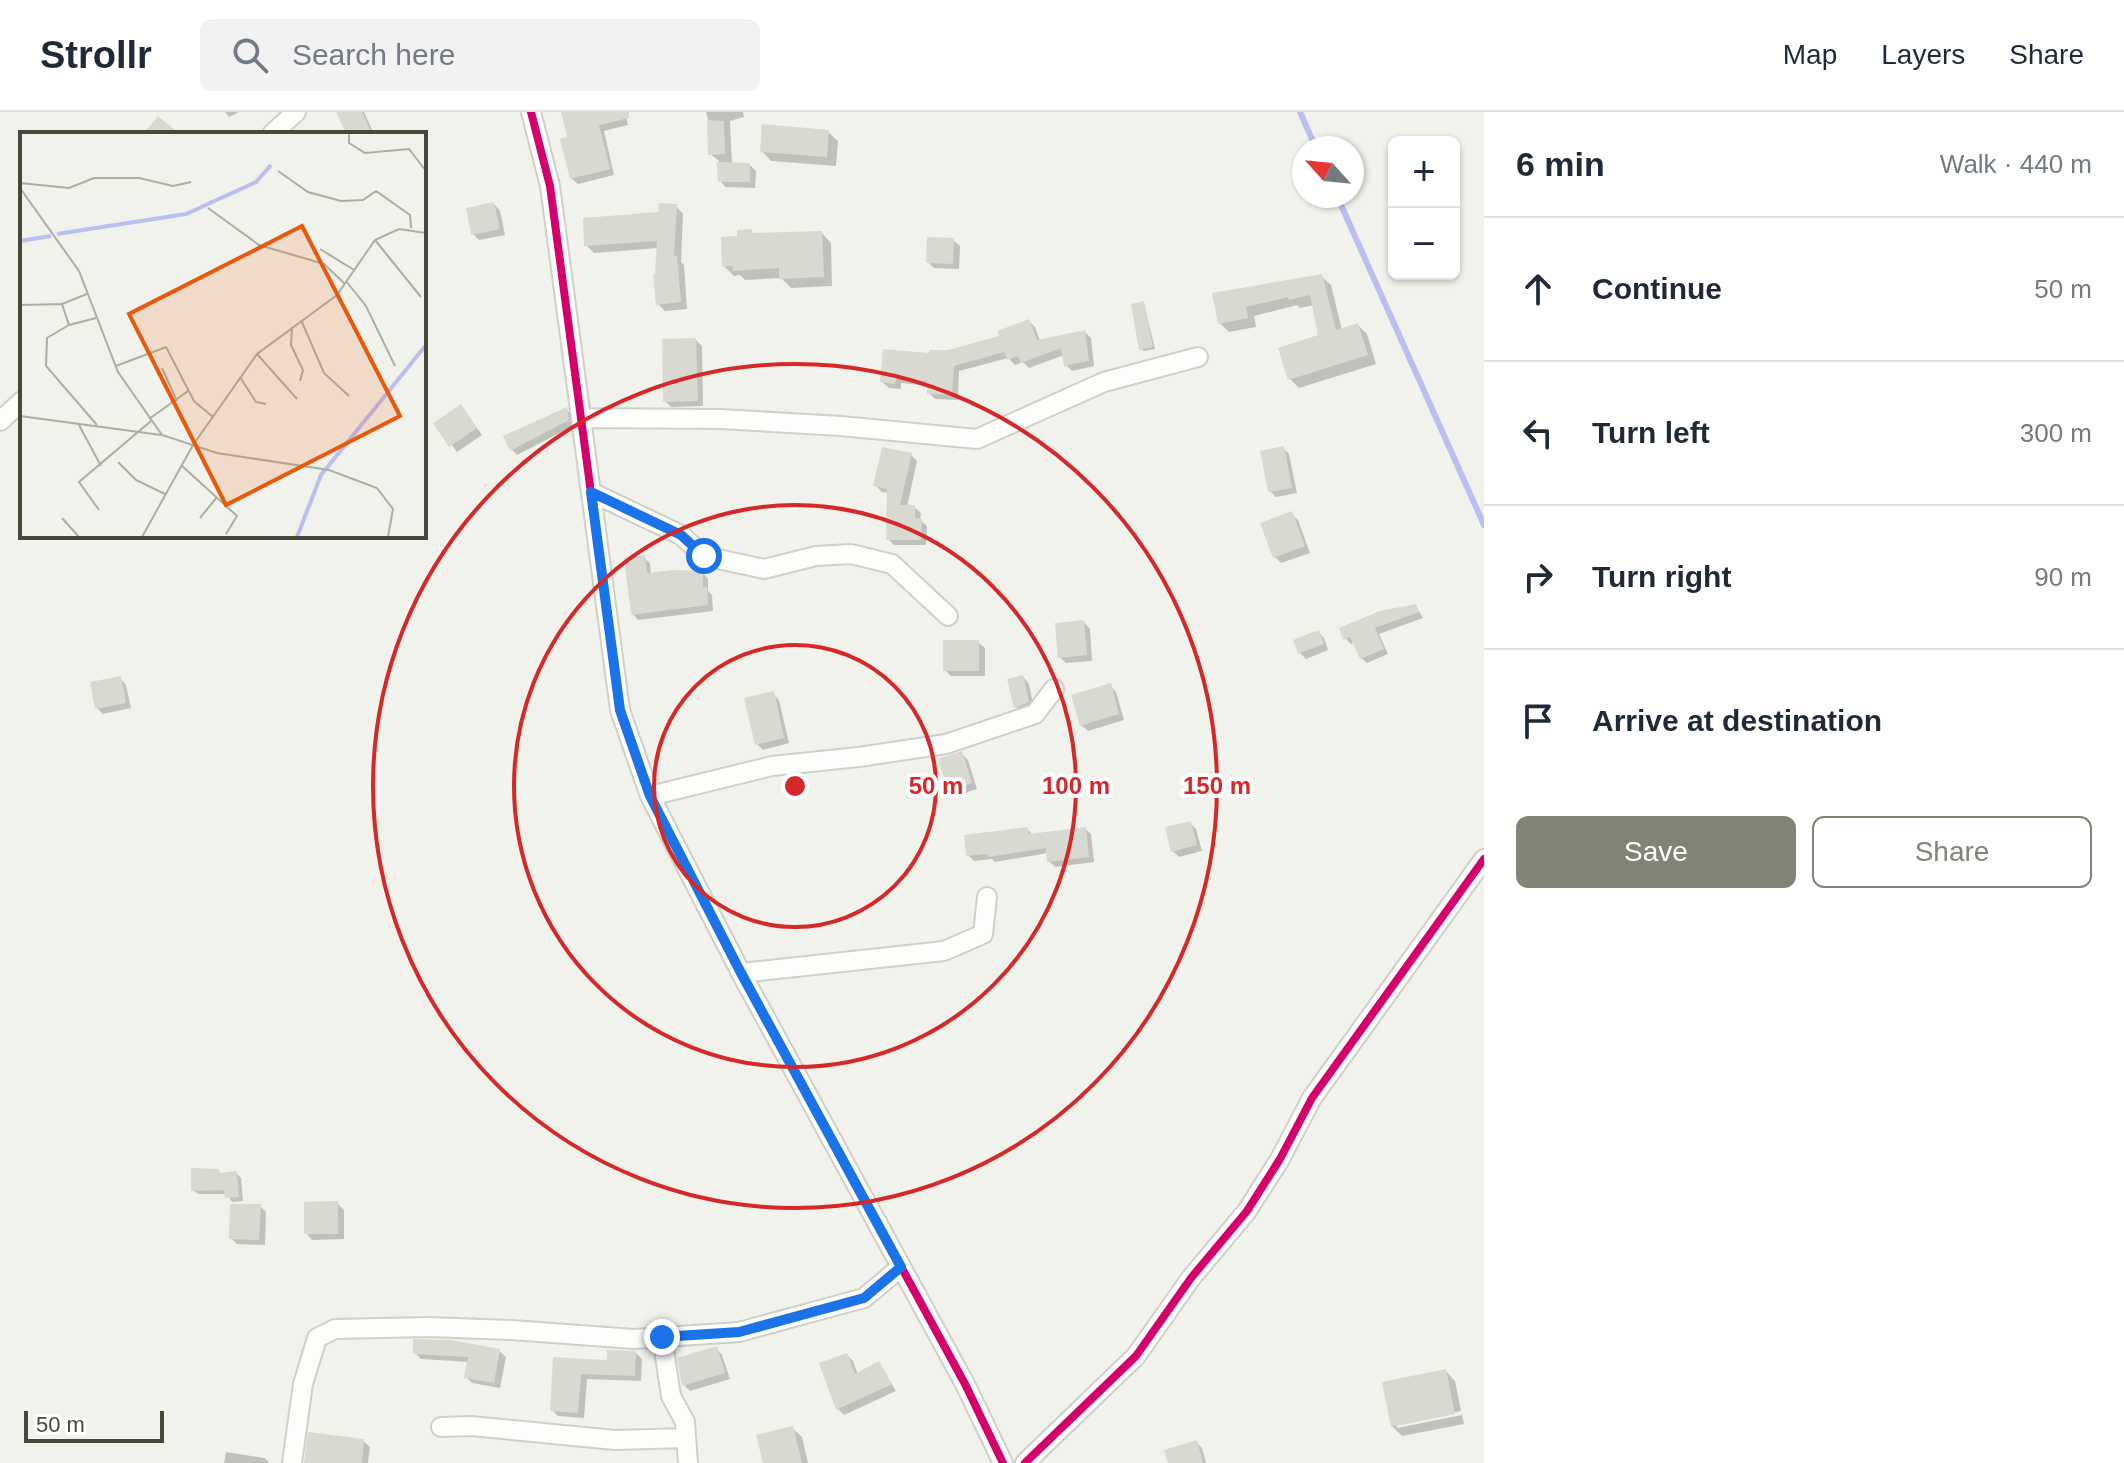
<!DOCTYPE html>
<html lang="en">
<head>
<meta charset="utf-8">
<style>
  :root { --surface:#fff; --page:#f2f2f3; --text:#1f2937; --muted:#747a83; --line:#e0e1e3; --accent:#828475 }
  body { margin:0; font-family:Arial,sans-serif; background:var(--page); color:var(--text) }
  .controls { position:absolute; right:24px; top:24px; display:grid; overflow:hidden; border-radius:12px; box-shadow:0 2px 6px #0004 }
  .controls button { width:72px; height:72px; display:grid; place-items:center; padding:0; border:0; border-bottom:2px solid var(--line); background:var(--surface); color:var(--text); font:40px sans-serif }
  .compass { position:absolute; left:1292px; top:24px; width:72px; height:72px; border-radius:50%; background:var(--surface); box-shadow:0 2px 6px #0004; rotate:297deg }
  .scale { position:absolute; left:24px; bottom:20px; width:140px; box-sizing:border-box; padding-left:8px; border:4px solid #464936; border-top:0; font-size:22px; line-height:28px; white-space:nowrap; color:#464936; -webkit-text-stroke:6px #fff; paint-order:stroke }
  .stop { position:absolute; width:24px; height:24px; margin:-18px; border:6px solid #1a73e8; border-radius:50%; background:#fff }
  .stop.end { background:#1a73e8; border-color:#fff; box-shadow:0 2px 8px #0008 }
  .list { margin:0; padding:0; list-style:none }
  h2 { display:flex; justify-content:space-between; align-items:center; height:104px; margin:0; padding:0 32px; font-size:34px }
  h2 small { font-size:26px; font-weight:400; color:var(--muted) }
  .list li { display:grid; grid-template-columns:52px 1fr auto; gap:24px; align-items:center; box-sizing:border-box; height:144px; padding:0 32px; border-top:2px solid var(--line) }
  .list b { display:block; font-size:30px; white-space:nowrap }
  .list em { font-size:26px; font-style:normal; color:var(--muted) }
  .actions { display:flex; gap:16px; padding:24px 32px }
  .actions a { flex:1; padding:18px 0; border:2px solid var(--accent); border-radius:12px; text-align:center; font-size:28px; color:var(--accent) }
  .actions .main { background:var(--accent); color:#fff }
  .icon { flex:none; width:44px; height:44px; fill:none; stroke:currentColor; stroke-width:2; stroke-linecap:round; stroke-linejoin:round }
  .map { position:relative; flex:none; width:1484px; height:1351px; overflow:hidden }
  header { display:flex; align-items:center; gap:48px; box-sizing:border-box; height:112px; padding:0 40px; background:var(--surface); border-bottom:2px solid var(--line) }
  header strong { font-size:38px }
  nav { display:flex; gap:44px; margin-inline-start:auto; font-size:28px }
  .search { width:560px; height:72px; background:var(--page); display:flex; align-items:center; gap:20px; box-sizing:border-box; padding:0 28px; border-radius:12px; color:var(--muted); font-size:30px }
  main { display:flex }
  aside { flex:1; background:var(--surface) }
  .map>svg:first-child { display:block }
</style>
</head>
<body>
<header>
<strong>Strollr</strong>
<div class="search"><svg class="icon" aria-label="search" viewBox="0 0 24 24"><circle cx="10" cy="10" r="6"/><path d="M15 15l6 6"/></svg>Search here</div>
<nav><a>Map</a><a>Layers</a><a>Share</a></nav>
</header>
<main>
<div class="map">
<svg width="1484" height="1351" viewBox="0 0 1484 1351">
  <rect width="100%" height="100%" fill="#f1f2eb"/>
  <!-- shadow -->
  <path fill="#0003" d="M225,0h14l-10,5z
    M347,0h17l10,22h-26z
    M563,0h62l3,13 -24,6 10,44 -36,9 -7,-6 -1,-39z
    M706,0h37l1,5 -14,4 2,43 18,1 6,6 -1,17 -29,-1 -6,-6 -1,-20 -9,-7v-28z
    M828,20l10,9 -2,25 -65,-5 -9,-10z
    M494,92l6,7 5,24 -26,5 -6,-6z
    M676,94l7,8 -2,48 3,3 3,44 -22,2 -7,-7 1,-56 -65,5 -8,-8z
    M751,119l4,4 67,-2 9,10 1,43 -41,2 -10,-10 -36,2 -5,-5 -6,1 -10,-10z
    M953,128l7,6 -1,23 -25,-1 -6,-6z
    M1321,164l10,9 11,45 16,-5 9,9 9,30 -77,24 -9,-9 31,-42 -7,-32 -14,3 -3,-3 -43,11 2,11 -27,5 -9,-9 -6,-29z
    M1144,191l11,46 -11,2 -3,-2z
    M1029,209l6,6 5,14 45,-9 6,6 3,28 -22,5 -6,-6 -2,-10 -35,13 -6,-6 -8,3 -7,-7 -49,13 -1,29 -23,-1 -6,-6v-7l-28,-3v6l-12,-1 -7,-6 48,-27 71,-17z
    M696,228l6,6 1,60 -32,1 -6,-6z
    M461,294l21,29 -25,17 -21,-29z
    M566,297l5,5 2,12 -56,29 -5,-5z
    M1283,336l6,6 8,39 -21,4 -6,-6z
    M911,343l6,6 -10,46h7l7,6 -1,7 7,6 -1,19h-32l-6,-6 1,-46 -7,-1 -6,-6z
    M1291,402l7,6 12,33 -29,10 -6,-6z
    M644,446l6,5 1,12 52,-2 5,6v12l4,4 1,16 -75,9 -5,-6z
    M1416,494l7,12 -44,16 9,20 -21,9 -6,-5 -6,-16 -4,2 -6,-6z
    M1084,510l6,7 2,32 -26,2 -6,-6z
    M1318,520l6,6 4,12 -22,9 -6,-6z
    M978,530l7,6v28h-34l-6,-6z
    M1023,565l6,7 5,24 -12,5 -6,-6 -6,-27z
    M120,566l6,7 5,23 -28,6 -6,-6z
    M1110,574l6,6 8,28 -36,11 -7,-6z
    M773,582l6,6 10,43 -26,7 -6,-6z
    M962,642l6,6 9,29 -21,7 -6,-7z
    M1190,711l6,6 6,22 -23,6 -6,-6z
    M1027,717l6,6 52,-6 6,5 3,28 -39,5 -6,-6 -1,-8 -53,9 -3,-3 -18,2 -6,-6z
    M218,1059l4,4 14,-2 5,5 2,23 -11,1 -5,-8h-29l-5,-4z
    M337,1091l7,7v29l-32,1 -6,-7z
    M260,1094l6,6 -1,33 -28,-1 -6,-6z
    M716,1236l6,7 8,24 -40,12 -6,-6z
    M499,1239l7,6 -6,31 -28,-5 -6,-6 3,-15 -48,-3 -6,-6z
    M636,1241l6,6 -1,22 -54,-2 -3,39 -26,-2 -6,-6 3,-51 53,3z
    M847,1243l6,6 5,14 21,-11 17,27 -52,24 -6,-6 -16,-44z
    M1446,1259l9,10 6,30 -64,13v4l65,-13 2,9 -62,12 -10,-10z
    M792,1316l10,9 6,26h-43z
    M363,1329l7,6 -2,16h-62z
    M1196,1330l6,6 4,15h-36z
    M226,1340l38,6 6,5h-46z"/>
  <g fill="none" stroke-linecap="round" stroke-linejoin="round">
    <!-- stream -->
    <path stroke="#babef1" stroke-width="6" d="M1300,0l16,36
      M1337,84l147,329"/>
  </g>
  <!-- building -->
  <path fill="#d8d9d0" d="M336,0h26l10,22h-26z
    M561,0h68v6l-30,7 11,44 -40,10 -10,-40 7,-2z
    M158,4l22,18h-37z
    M707,8l17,1 1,33 -17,1z
    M762,12l67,6 -2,27 -67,-5z
    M717,50l33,1v19h-32z
    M494,90l6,27 -29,6 -5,-27z
    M659,91l18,1 -3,51 3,1 4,46 -25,3 -3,-31 2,-1 2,-32 -73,5 -1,-28 75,-6z
    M752,117v4l70,-2 2,46 -45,2v-11l-46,3v-5l-11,1 -1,-30 16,-1v-6z
    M927,125l27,1 -1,26 -27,-1z
    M1322,162l14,56 22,-7 10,32 -80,25 -10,-32 40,-13 -8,-40 -21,5 -1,-3 -42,10 2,11 -30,6 -6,-31z
    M1144,189l9,46 -14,3 -8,-46z
    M1029,207l8,21 48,-10 4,31 -25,5 -3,-18 -40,15 -3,-7 -11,4 -3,-8 -50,14 -2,29 -25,-1v-13l-31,-3 -1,6 -15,-2 3,-33 46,4v-3h19l51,-14 -2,-5z
    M696,226l2,63 -35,1 -1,-63z
    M461,292l16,24 -28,19 -16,-24z
    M567,295l2,13 -59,31 -7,-15z
    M1284,334l8,42 -24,4 -8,-41z
    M882,335l30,6 -12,52h15v13h7l-1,22h-35l1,-51 -14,-3z
    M1292,399l13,35 -32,12 -13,-35z
    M645,443l2,18 26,-3 30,1v16h4l1,18 -77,10 -7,-57z
    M1416,492l3,8 -44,16 9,21 -24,10 -10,-22 -7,3 -4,-12 41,-17z
    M1084,508l3,35 -29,3 -3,-35z
    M1319,518l5,14 -26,10 -5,-14z
    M943,528h36v31h-36z
    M1023,563l6,27 -15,6 -7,-29z
    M121,564l5,27 -31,6 -5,-27z
    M1111,571l8,31 -39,12 -9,-31z
    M774,579l10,47 -29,7 -11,-47z
    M962,639l10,32 -24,8 -10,-32z
    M1191,709l6,24 -26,7 -6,-25z
    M1027,715l2,7 57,-7 3,30 -42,5 -1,-14 -58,9 -1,-3 -21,2 -2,-21z
    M191,1056l28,1v4l18,-2 2,26 -14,1 -1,-8 -33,1z
    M338,1089v33h-34v-32z
    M230,1092h31l-2,36 -30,-1z
    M413,1227l38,1 49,9 -6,34 -30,-5 4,-21 -55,-3z
    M717,1234l8,27 -43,13 -5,-28z
    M607,1238l29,1 -1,25 -54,-2 -3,39 -28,-2 3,-54 54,3z
    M847,1241l8,21 24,-13 13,23 -56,26 -17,-47z
    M1446,1257l9,45 -64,13 -9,-45z
    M793,1314l9,37h-39l-7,-28z
    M308,1320l56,7 -2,24h-58z
    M1197,1328l6,23h-35l-4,-13z"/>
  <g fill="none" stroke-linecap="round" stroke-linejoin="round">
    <!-- street casing -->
    <g stroke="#cfd0c8" stroke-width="22">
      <path id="street" d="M531,0l19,74 70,524 30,86 91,177 224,411 38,79
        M272,22l24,-22
        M582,306l139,1 120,7 136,13 127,-57 94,-25
        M0,309l22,-20
        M591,380l90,43 23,21 60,13 52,-13 35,-2 41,10 56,52
        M650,684l122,-30 87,-9 87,-13 89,-30 19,-25
        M741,861l203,-22 39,-17 4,-37
        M662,1225l9,59 14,26 3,41
        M441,1315l30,-1 144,14 71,-2
        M292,1351l11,-79 14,-46 18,-9 93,-2 84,3 122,9 105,-7 125,-34 37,-31
        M1025,1351l111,-107 55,-78 56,-67 33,-52 32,-61 172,-239"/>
    </g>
    <!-- street -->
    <use href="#street" stroke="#fdfdfc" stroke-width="18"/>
    <!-- cycleway casing -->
    <g stroke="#fff" stroke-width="13">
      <path id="cycleway" d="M531,0l19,74 70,524 30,86 91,177 224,411 38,79
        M1025,1351l111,-107 55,-78 56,-67 33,-52 32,-61 172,-239"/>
    </g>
    <!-- cycleway -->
    <use href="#cycleway" stroke="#d6006c" stroke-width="8"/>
  </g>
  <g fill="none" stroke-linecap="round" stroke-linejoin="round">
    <!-- route -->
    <path stroke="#1a73e8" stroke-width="10" d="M662,1225l77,-5 125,-34 37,-31 -160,-294 -91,-177 -30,-86 -29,-218 90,43 23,21"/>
  </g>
  <!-- distance rings -->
  <g fill="none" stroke="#d62828" stroke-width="4">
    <circle cx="795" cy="674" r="141"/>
    <circle cx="795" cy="674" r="281"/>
    <circle cx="795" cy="674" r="422"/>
  </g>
  <!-- overview -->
  <g transform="translate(20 20)">
    <rect width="406" height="406" fill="#f1f2eb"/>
    <path fill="none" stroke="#babef1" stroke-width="4" d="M37,102l129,-20 70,-32 15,-17M0,109l31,-5M277,405l24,-62 105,-130"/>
    <path fill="none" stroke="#adaea3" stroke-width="2" d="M329,1v10l16,10 44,-4 17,22M258,39l30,21 33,9 22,-1 13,-9 34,24 1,13M0,51l49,5 25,-10h45l34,8 18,-4M0,56l59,83 39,101 44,63 55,18 112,17 48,18 16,21 -5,28M188,76l51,37 65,19 21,20M355,108l46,57M300,117l34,21M326,149l20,25 29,60M42,172l7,21 27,-7M0,173l42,-1 25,-10M281,188l23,53 25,23M49,193l-22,13 -1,28 51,59M272,195l-1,18 12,25 -3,11M237,222l40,45M96,234l50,-19 28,54 19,16M142,236l15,33M220,245l16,25 10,2M0,284l141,19M129,287l39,-28M59,293l22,41M98,330l18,18 29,14M161,333l56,51 -11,18M79,378l-20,-28 72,-61M42,386l17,19M180,386l17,-21M122,405l51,-92 64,-91 80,-59 38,-55 24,-11 27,4"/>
    <path fill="#e8590c" fill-opacity="0.15" stroke="#e8590c" stroke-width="4" d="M282,94l98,190 -174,89 -97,-191z"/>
    <rect width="406" height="406" fill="none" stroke="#464936" stroke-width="4"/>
  </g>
  <circle cx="795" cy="674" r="12" fill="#d62828" stroke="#fff" stroke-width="4"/>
  <g font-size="24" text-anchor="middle" font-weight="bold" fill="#d62828" stroke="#fff" stroke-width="8" stroke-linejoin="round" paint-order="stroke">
    <text x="936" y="682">50 m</text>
    <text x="1076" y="682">100 m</text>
    <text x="1217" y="682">150 m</text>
  </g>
</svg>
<div class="controls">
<button>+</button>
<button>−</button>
</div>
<svg class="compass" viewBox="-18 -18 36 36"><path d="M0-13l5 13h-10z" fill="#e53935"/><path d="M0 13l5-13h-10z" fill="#747a83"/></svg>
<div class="scale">50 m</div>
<div class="stop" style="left:704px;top:444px"></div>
<div class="stop end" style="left:662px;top:1225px"></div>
</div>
<aside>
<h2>6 min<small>Walk · 440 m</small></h2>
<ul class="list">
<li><svg class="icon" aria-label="ahead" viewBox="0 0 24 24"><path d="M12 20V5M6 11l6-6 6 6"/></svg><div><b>Continue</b></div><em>50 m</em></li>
<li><svg class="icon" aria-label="left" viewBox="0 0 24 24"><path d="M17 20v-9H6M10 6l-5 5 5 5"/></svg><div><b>Turn left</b></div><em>300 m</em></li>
<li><svg class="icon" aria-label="right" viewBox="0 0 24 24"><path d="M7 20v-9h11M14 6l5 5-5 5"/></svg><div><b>Turn right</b></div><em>90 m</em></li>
<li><svg class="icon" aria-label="arrive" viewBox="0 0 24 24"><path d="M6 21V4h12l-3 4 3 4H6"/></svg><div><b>Arrive at destination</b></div></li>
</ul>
<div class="actions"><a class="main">Save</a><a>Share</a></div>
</aside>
</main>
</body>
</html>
